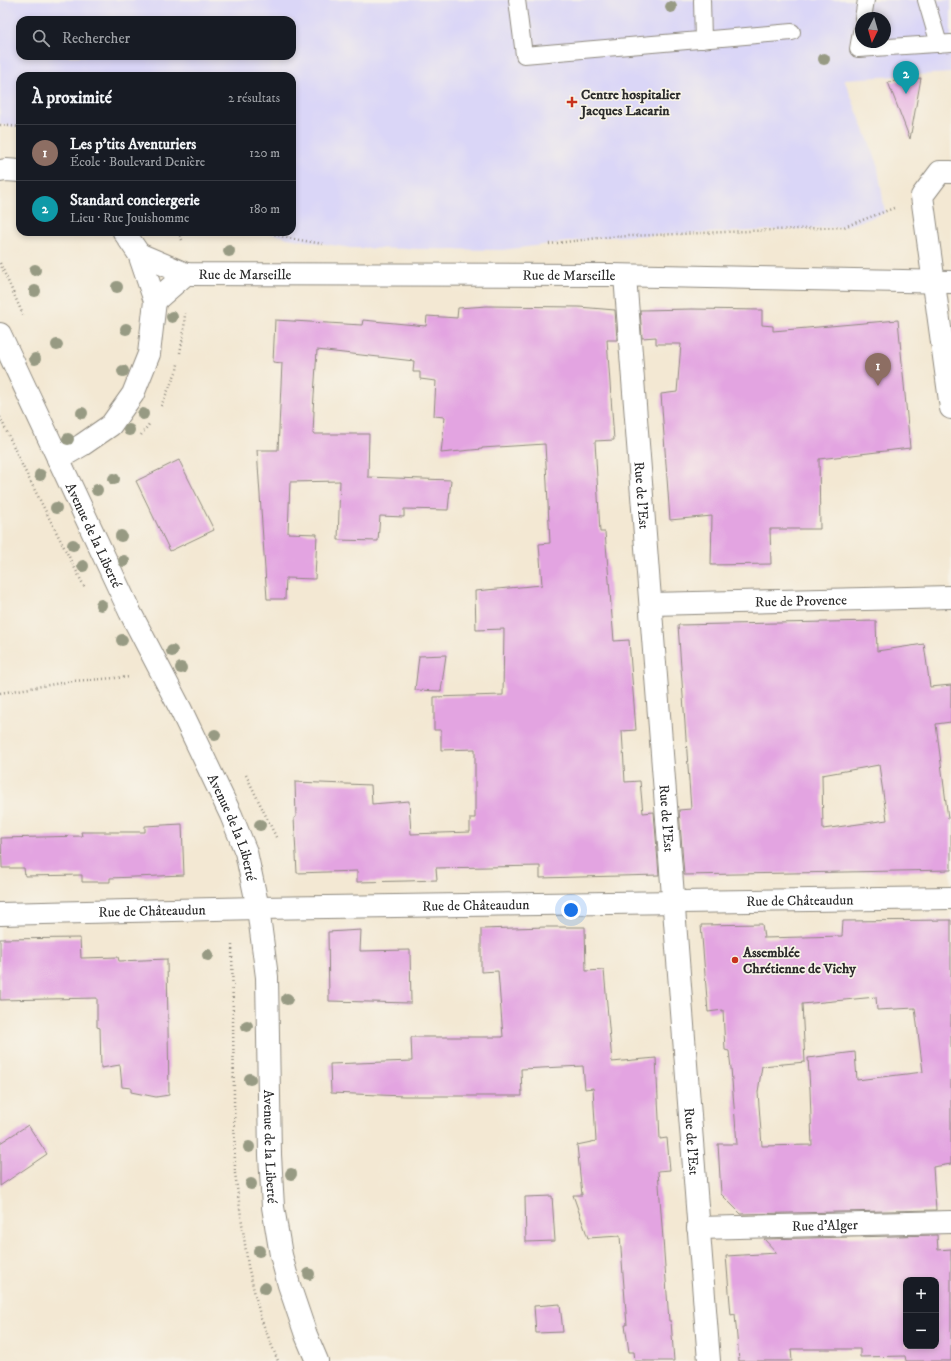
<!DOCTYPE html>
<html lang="fr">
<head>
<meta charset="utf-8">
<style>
  :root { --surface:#171b24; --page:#242831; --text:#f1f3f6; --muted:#9ea1a6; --line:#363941; --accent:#0f766e }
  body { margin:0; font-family:"IM FELL DW Pica",serif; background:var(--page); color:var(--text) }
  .controls { position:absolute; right:12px; bottom:12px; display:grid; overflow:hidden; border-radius:8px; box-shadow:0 2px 6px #0003 }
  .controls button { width:36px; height:36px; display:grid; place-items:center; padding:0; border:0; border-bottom:1px solid var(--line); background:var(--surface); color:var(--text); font:20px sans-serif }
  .compass { position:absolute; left:855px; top:12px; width:36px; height:36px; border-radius:50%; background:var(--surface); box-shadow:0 2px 6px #0003; rotate:185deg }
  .you { position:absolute; left:571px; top:910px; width:14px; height:14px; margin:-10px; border:3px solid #fff; border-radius:50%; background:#1a73e8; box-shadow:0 0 0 6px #1a73e833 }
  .badge { display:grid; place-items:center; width:26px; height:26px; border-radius:50%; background:var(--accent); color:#fff; font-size:13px; font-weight:700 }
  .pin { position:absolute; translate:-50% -33px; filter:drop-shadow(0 1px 2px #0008) }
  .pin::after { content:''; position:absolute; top:21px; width:14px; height:12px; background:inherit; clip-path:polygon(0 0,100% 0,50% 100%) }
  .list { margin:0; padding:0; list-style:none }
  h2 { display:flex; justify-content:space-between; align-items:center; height:52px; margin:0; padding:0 16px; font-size:17px }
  h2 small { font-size:13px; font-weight:400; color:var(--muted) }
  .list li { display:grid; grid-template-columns:26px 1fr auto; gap:12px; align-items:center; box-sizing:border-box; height:56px; padding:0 16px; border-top:1px solid var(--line) }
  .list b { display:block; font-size:15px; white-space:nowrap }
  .list p { margin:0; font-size:13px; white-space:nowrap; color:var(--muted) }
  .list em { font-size:13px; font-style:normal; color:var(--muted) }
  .icon { flex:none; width:22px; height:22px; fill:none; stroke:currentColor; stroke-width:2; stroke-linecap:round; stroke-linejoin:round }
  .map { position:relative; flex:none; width:951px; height:1361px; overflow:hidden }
  .search { position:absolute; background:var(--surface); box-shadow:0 2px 6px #0003; left:16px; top:16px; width:280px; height:44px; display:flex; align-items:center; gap:10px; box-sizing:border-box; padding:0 14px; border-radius:12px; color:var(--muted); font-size:15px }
  .panel { position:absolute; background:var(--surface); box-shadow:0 2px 6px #0003; left:16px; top:72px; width:280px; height:164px; border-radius:12px }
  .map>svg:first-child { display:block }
</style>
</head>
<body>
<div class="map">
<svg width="951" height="1361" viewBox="0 0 951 1361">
  <rect width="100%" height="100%" fill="#f7f3e8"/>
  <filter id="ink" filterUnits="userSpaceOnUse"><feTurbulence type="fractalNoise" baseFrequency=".025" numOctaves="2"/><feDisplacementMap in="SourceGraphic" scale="8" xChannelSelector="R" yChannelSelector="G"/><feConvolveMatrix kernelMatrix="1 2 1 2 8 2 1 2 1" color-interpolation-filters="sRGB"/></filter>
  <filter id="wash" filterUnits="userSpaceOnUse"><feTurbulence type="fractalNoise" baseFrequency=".012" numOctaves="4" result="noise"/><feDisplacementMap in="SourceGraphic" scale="16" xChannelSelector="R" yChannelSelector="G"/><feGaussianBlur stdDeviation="0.9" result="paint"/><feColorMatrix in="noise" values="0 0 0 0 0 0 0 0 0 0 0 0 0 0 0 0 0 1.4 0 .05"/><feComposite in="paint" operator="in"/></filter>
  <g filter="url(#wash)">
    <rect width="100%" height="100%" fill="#f3e8d3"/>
    <!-- built -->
    <path fill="#dad6f7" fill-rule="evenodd" d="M0,0h951v73l-107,6 33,83 8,51 -41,14 -237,10 -105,13 -151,-2 -63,-10 -21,-6h25v-156h-272v51l-20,-2zM861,18h24v24h-24zM20,20h272v36h-272z"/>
    <g id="blocks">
      <!-- building -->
      <path fill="#e3a4e1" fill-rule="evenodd" d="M921,78l-11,61 -22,-57z
        M487,306l92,1 36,3 2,30h-10l7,100 -19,1 5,91h5l9,109 15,-1 7,90 -14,1 3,51 15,-1 3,32 11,-1 5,63 -119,3v-12l-104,2 1,12 -30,1 -50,1v-11l-60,2 -3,-55 2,-1 -1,-35 76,3 1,19 37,-3 2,33 59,-2v-14h5v-69l-34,1v-20h-7v-33l69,-2 1,-66 -28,1 -1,-39 67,-6 -3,-41 11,-1 -5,-99 -63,4v1l-41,4 4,-36 -11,-1 2,-35 -16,-2v-7h-7l1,-11 -97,-11 -4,61h1l-1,23h56l-1,43 83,3 -3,30 -44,-1v8l-24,-1 -2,25 -40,-1 2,-59 -50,1 -2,51 29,1 -2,45 -29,-1 -1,21h-18l-10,-149h21l4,-87 -9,-1 2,-42 87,5 1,-5 63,6 1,-10 30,2 1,-10z
        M692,309l70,1v15l11,1v5l125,-11 12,128 -91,11 1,70h-50l1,35 -60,1 1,-49 -42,4 -9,-126 16,-2 4,-48h-25v-7l-14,1 -2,-28z
        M179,460l35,70 -44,21 -34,-70z
        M876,621l1,30 47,-7 6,43 21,-2v37l-15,2 12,94 3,-1v53l-267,5 -5,-65 12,-1 -13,-184zM879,765l8,55 -64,9 -1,-54z
        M446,655l-5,36 -26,-1 4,-34z
        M182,824l2,51 -74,3v4h-28v-7l-57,1 -1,-8h-22l-1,-30 81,-2 -1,-4h64v-6z
        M951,920v244l-18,3 3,43 -195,4 -20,-20 -3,-50h19l-6,-76 -2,-17 -4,-1 -2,-40 -15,2 -7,-87 61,-1 2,14 78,-2 1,-15zM876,997l1,13 38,-2 8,64 -66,8 -2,-28 -47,6 2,32 2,55 -50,1 -4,-54 4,-26 43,-4 -3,-58z
        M546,927h39l1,44 18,-1 8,92 44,-4 4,81 7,-1 3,32 -12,1 11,150h2l3,40h-39l-1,-9h-5l-4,-27h2l-7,-89 -32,2 -15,-43h9l-5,-50 19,-4 -3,-53 -8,1 -2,-23 -62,3 1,27h-118l-73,-3 -1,-29 82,-3 -1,-24h92l-5,-66 -17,1v-43z
        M361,930l-1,21 50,-1 1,53 -82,-2 -1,-69z
        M80,938l1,20 37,-1 1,4 48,-2 2,136 -13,2 -25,-5v-4l-9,-1 -2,-22 -19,3 -1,-40 -3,-1v-29l-97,2v-61z
        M28,1125l19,29 -47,32v-43z
        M552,1196l3,45 -29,1 -1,-45z
        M937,1235l1,15 13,-1v112h-45l-1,-5 -45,1v-8h-69l1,12h-53l-4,-47 -4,1 -5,-59 51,-3 -13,-14zM906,1280h30v66h-30z
        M560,1304l3,28 -27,1 -2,-27z"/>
    </g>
  </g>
  <g filter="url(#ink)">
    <use href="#blocks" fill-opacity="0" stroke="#8f8a7f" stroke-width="1"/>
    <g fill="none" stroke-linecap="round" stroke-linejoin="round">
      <!-- lane casing -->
      <g stroke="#8f8a7f" stroke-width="18">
        <path id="lane" d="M517,0l7,55 268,-23
          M702,0l1,40
          M926,0l13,44
          M863,18l3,-18
          M861,32l-3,17 93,-6"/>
      </g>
      <!-- street casing -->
      <g stroke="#8f8a7f" stroke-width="24">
        <g id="street">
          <path d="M0,171l6,-1 14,1"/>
          <path d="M951,172h-11l-18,24 29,212"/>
          <path id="s1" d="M139,254l47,20 425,1 340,7"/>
          <path id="s2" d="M625,276l84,1085"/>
          <path d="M155,301l31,-27"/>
          <path id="s3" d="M0,334l130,278 50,96 51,107 15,37 12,56 9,69 3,178 3,52 8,48 8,30 17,50 11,26"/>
          <path d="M58,459l24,-14 29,-20 22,-31 16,-40 6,-53 -16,-47 -15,-22"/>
          <path id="s4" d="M651,604l300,-7"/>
          <path id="s5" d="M0,914l258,-6 693,-10"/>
          <path id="s6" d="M698,1228l253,-6"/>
        </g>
      </g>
      <!-- path -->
      <path stroke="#8f8a7f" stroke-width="2.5" stroke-dasharray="1 3" stroke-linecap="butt" d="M0,125l20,2
        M178,232l4,8
        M267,232l21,6 35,6
        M549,244l58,-7 237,-10 50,-19
        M0,263l24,54
        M180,353l4,-22 1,-18
        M161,406l16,-36 1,-6
        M0,417l23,50 62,121
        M141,435l9,-12
        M0,693l73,-12 57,-4
        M246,775l31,64
        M232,945l3,228 13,93 13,53 17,42"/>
      <!-- lane -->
      <use href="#lane" stroke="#fff" stroke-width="16"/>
      <!-- street -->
      <use href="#street" stroke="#fff" stroke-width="22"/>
    </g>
    <!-- trees -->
    <g fill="#979a83">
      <circle cx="671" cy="7" r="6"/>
      <circle cx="824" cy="59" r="6"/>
      <circle cx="229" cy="251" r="6"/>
      <circle cx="35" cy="270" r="6"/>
      <circle cx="117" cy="287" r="6"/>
      <circle cx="35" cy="291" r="6"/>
      <circle cx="172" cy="317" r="6"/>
      <circle cx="126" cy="329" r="6"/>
      <circle cx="57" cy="345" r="6"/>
      <circle cx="35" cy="359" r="6"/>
      <circle cx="123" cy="371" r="6"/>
      <circle cx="82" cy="413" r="6"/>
      <circle cx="143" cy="414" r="6"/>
      <circle cx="129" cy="430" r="6"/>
      <circle cx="68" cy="439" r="6"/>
      <circle cx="40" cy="475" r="6"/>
      <circle cx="114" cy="479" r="6"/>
      <circle cx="97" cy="490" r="6"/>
      <circle cx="56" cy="508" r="6"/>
      <circle cx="121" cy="536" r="6"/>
      <circle cx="73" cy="545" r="6"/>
      <circle cx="124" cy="561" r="6"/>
      <circle cx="83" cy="566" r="6"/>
      <circle cx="101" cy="605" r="6"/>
      <circle cx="122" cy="640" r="6"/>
      <circle cx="172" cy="651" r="6"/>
      <circle cx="181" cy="668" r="6"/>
      <circle cx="215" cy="735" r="6"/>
      <circle cx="260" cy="825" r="6"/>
      <circle cx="208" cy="955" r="6"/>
      <circle cx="287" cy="999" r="6"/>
      <circle cx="247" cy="1026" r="6"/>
      <circle cx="250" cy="1079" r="6"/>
      <circle cx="249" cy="1147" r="6"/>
      <circle cx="291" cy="1174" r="6"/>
      <circle cx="251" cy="1184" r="6"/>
      <circle cx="259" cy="1251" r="6"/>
      <circle cx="309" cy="1274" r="6"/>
      <circle cx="265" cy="1288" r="6"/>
    </g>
  </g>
  <!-- markers -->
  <g fill="#c8321e" stroke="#f7f3e8" stroke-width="1.5">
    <path d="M570 96h4v4h4v4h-4v4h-4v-4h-4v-4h4z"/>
    <circle cx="735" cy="960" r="4"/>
  </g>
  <g text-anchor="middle" stroke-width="3.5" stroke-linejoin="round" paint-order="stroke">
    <!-- poi labels -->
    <g font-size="14" font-weight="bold" fill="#2b2b2b" stroke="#f7f3e8" text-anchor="start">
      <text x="581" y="99">Centre hospitalier<tspan x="581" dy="16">Jacques Lacarin</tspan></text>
      <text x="743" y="957">Assemblée<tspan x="743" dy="16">Chrétienne de Vichy</tspan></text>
    </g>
    <!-- street labels -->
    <g font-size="14" fill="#2b2b2b" stroke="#f7f3e8">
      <text dy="5" stroke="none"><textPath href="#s1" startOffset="110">Rue de Marseille</textPath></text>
      <text dy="5" stroke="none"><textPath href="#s1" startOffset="434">Rue de Marseille</textPath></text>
      <text dy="5" stroke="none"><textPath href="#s2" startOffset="220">Rue de l'Est</textPath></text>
      <text dy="5" stroke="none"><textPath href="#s3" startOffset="222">Avenue de la Liberté</textPath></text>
      <text dy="5" stroke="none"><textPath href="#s4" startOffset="150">Rue de Provence</textPath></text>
      <text dy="5" stroke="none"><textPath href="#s2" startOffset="544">Rue de l'Est</textPath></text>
      <text dy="5" stroke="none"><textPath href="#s3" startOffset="546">Avenue de la Liberté</textPath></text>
      <text dy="5" stroke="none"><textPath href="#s5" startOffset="800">Rue de Châteaudun</textPath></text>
      <text dy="5" stroke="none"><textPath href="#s5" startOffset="476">Rue de Châteaudun</textPath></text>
      <text dy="5" stroke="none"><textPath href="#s5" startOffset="152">Rue de Châteaudun</textPath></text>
      <text dy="5" stroke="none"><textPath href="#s2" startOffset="868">Rue de l'Est</textPath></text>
      <text dy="5" stroke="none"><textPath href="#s3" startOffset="870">Avenue de la Liberté</textPath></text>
      <text dy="5" stroke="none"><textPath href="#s6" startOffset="127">Rue d'Alger</textPath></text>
    </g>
  </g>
</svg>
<div class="controls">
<button>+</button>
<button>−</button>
</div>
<svg class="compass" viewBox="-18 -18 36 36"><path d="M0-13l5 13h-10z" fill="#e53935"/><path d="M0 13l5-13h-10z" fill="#9ea1a6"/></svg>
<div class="you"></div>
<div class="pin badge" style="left:878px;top:386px;background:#8d6e63">1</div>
<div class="pin badge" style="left:906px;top:94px;background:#0f9aa8">2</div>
<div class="search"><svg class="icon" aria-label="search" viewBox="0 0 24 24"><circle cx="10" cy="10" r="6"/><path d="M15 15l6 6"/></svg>Rechercher</div>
<section class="panel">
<h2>À proximité<small>2 résultats</small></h2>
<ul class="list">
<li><span class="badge" style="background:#8d6e63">1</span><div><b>Les p’tits Aventuriers</b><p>École · Boulevard Denière</p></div><em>120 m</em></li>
<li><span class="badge" style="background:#0f9aa8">2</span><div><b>Standard conciergerie</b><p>Lieu · Rue Jouishomme</p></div><em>180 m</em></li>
</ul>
</section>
</div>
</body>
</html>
